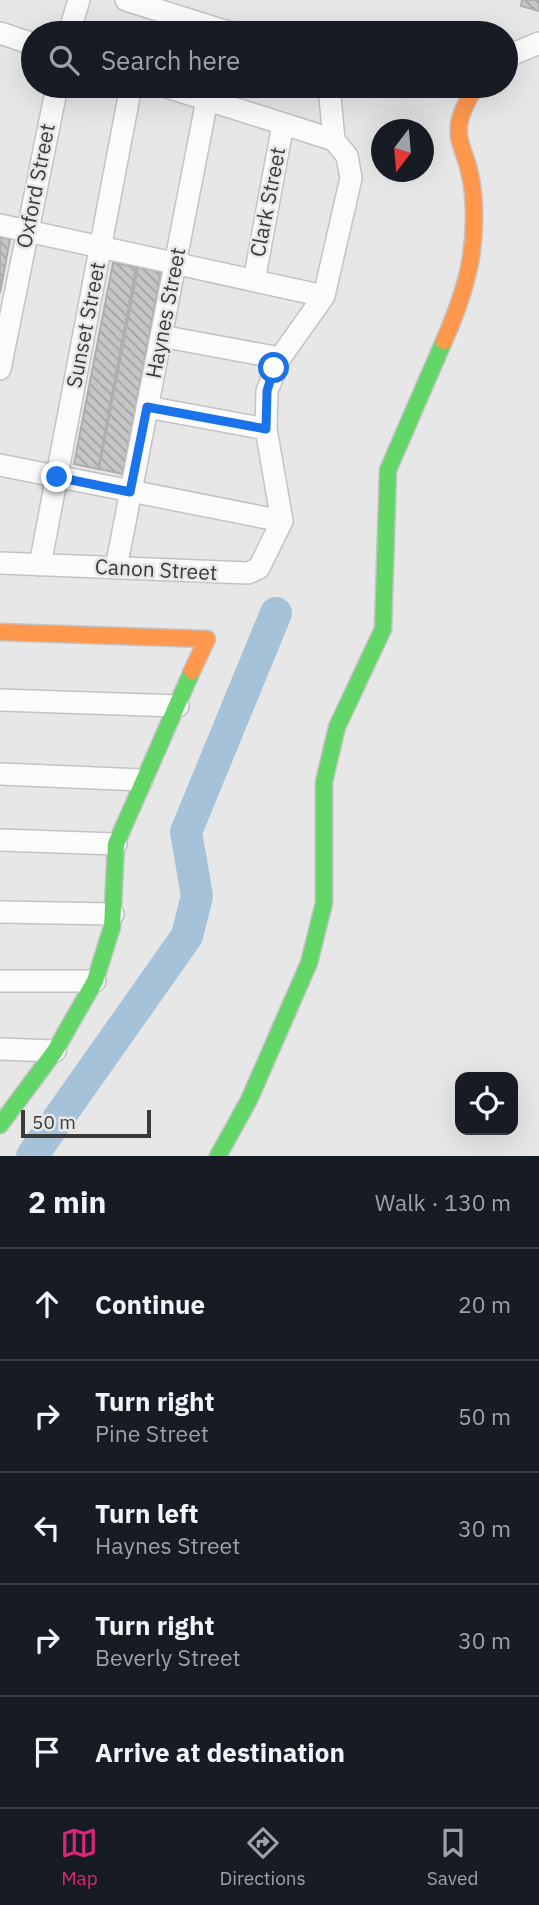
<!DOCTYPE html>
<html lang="en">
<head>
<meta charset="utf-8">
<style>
  :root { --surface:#171b24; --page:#242831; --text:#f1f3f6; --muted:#9ea1a6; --line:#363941; --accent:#db2777 }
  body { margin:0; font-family:"IBM Plex Sans",sans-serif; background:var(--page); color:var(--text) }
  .controls { position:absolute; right:21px; bottom:21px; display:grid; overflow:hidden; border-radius:14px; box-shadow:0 7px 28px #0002 }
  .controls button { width:63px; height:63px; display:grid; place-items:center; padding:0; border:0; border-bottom:2px solid var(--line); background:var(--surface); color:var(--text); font:35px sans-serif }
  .compass { position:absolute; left:371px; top:119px; width:63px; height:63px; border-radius:50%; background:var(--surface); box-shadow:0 7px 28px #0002; rotate:196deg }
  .scale { position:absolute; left:21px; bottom:18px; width:130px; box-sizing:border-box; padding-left:7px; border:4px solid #3a3a3a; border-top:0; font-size:19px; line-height:24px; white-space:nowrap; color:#3a3a3a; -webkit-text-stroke:5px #e6e7e9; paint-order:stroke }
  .stop { position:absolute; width:21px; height:21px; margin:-16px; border:5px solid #1a73e8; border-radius:50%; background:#fff }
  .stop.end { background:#1a73e8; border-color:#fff; box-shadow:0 2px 7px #0008 }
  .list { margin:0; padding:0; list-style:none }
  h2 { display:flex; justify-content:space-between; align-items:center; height:91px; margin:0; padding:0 28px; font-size:30px }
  h2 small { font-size:23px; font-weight:400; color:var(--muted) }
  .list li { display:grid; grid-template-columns:46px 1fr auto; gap:21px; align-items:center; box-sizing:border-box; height:112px; padding:0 28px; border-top:2px solid var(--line) }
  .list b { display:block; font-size:26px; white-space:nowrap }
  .list p { margin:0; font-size:23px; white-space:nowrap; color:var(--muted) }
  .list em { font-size:23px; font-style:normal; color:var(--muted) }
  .icon { flex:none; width:38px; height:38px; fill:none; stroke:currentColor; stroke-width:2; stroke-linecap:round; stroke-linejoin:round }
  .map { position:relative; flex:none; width:539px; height:1156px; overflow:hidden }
  .search { position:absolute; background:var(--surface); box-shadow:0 7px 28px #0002; left:21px; right:21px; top:21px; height:77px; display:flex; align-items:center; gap:18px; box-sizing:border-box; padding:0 24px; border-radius:38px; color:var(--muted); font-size:26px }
  .sheet { height:651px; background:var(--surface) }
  nav { display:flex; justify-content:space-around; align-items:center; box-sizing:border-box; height:98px; border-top:2px solid var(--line); background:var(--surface); font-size:19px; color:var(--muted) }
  nav a { display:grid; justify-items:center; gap:4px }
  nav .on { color:var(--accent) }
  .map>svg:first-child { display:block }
</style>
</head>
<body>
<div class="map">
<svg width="539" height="1156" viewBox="0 0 539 1156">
  <defs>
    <pattern id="building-back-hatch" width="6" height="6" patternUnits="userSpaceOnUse" patternTransform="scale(1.75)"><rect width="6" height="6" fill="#c6c6c6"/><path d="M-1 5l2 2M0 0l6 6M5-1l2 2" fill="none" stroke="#a2a2a2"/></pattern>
  </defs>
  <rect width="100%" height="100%" fill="#e7e7e8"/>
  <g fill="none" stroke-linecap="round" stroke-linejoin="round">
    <!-- river -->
    <path stroke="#a6c2d9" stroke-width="32" d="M32,1156l155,-220 10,-40 -11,-64 90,-219"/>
  </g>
  <!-- building -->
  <path fill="url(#building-back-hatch)" stroke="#aeaeae" stroke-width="2" d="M522,0h17v11l-18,-5z
    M0,237l10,2 -10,54z
    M113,263l23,4 -38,202 -24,-5z
    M138,267l23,5 -38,202 -24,-5z"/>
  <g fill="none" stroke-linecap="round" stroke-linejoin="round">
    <!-- street casing -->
    <g stroke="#c3c3c4" stroke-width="24">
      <path id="street" d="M126,0l105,33
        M0,33l33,11
        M69,33l10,-33
        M506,57l33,-14
        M164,86l170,54
        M0,225l324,71
        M254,281l29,-157
        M161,336l119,22
        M0,369l57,-283
        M147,407l119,22
        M0,465l282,56
        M282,521l-16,-92 1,-38 13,-33 44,-62 27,-118 -4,-22 -13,-16 -5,-54
        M0,563l248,10 11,-5 23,-47
        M40,565l91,-479
        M116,568l91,-468
        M0,700l178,6
        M0,774l142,6
        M0,840l116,4
        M0,912l113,2
        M0,981h95
        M0,1049l55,2"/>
    </g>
    <!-- fast casing -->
    <g stroke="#c3c3c4" stroke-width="19">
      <path id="fast" d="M0,1125l55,-74 40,-70 17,-54 4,-83 76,-173
        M218,1156l31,-56 60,-137 15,-60v-121l13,-55 46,-98 5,-159 56,-129"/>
    </g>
    <!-- slow casing -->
    <g stroke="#c3c3c4" stroke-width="19">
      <path id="slow" d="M444,341c22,-50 34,-92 29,-147 -4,-54 -32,-52 3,-108
        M0,632l207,7 -15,32"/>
    </g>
    <!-- street -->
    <use href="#street" stroke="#fbfbfc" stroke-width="21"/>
    <!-- fast -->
    <use href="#fast" stroke="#63d668" stroke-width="16"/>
    <!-- slow -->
    <use href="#slow" stroke="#ff974d" stroke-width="16"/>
  </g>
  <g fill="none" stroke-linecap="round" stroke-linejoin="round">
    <!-- route -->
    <path stroke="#1a73e8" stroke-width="9" d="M57,477l73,15 17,-85 119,22 1,-38 7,-23"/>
  </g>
  <g text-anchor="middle" stroke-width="5" stroke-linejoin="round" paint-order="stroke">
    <!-- street labels -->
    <g font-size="21" fill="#3a3a3a" stroke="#e6e7e9">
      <text transform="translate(36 186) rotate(-79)" y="7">Oxford Street</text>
      <text transform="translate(268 202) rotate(-79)" y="7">Clark Street</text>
      <text transform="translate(166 313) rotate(-79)" y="7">Haynes Street</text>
      <text transform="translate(86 325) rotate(-79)" y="7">Sunset Street</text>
      <text transform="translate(156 570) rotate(3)" y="7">Canon Street</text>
    </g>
  </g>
</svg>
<div class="controls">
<button><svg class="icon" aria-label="locate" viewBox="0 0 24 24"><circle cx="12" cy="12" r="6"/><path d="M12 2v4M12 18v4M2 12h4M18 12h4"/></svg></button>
</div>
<svg class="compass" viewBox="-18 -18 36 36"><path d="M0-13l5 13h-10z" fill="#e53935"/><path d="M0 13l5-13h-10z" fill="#9ea1a6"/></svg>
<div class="scale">50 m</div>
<div class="stop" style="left:274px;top:368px"></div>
<div class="stop end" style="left:57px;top:477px"></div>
<div class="search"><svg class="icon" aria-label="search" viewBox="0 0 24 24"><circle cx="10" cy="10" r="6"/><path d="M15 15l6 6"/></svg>Search here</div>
</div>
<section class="sheet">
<h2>2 min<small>Walk · 130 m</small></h2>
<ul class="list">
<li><svg class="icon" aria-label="ahead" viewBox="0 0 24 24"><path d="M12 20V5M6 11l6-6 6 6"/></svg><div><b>Continue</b></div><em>20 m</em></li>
<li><svg class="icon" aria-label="right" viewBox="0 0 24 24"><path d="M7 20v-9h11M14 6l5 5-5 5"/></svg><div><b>Turn right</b><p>Pine Street</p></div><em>50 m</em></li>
<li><svg class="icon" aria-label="left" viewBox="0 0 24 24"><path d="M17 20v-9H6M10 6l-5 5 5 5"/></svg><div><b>Turn left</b><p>Haynes Street</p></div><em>30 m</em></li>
<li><svg class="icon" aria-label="right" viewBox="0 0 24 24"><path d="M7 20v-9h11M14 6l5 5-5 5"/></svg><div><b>Turn right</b><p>Beverly Street</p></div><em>30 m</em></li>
<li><svg class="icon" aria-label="arrive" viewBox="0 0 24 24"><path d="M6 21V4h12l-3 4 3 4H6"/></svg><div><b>Arrive at destination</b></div></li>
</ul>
</section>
<nav>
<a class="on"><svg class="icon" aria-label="map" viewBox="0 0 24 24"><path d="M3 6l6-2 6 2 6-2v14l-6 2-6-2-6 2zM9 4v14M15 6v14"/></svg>Map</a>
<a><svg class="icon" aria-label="directions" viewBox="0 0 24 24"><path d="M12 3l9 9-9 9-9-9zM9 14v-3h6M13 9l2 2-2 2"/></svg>Directions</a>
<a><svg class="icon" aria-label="saved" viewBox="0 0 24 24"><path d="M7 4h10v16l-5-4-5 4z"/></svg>Saved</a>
</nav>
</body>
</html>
